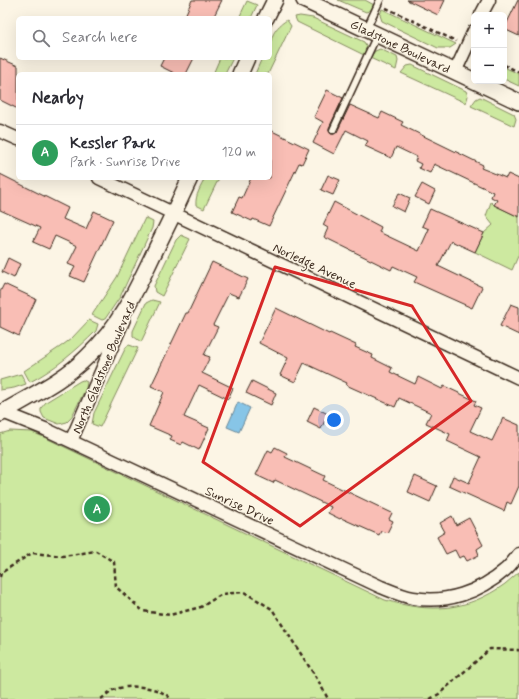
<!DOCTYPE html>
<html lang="en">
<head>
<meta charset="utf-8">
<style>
  :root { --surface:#fff; --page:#f2f2f3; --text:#2b2b33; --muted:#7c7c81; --line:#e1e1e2; --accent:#3b2a1e }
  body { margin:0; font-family:Mynerve,sans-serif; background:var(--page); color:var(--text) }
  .controls { position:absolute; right:12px; top:12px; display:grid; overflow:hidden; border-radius:6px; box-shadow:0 4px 16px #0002 }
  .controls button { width:36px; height:36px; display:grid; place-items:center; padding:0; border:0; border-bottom:1px solid var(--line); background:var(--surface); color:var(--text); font:20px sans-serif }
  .you { position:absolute; left:334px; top:420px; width:14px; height:14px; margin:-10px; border:3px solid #fff; border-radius:50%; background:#1a73e8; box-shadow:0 0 0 6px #1a73e833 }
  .badge { display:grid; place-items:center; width:26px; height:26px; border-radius:50%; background:var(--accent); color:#fff; font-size:13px; font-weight:700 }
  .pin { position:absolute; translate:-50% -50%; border:2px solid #fff; box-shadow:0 1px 4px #0006 }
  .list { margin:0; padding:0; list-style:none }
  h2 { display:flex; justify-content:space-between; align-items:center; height:52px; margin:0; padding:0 16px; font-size:17px }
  h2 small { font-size:13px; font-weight:400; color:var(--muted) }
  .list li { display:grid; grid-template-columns:26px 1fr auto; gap:12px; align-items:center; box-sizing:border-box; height:56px; padding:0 16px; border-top:1px solid var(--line) }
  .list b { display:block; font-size:15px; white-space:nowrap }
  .list p { margin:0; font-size:13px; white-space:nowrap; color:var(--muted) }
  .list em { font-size:13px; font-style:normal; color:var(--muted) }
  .icon { flex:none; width:22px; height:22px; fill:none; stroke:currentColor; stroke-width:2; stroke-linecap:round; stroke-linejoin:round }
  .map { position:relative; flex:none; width:519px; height:699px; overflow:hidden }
  .search { position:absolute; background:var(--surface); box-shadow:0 4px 16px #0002; left:16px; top:16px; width:256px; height:44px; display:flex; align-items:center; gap:10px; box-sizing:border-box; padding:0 14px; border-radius:6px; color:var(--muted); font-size:15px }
  .panel { position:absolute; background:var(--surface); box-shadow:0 4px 16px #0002; left:16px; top:72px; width:256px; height:108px; border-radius:6px }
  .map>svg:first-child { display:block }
</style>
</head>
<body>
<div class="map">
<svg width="519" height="699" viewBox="0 0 519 699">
  <rect width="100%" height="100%" fill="#fcf5e5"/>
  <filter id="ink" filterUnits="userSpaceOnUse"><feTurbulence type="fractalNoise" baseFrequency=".025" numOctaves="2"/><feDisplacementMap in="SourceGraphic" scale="8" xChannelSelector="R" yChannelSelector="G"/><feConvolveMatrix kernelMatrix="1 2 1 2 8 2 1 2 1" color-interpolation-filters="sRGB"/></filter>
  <g filter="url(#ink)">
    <!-- green -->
    <path fill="#cde9a0" stroke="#848a5f" d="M338,0h27l9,5 -3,5 -5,2z
      M247,1l10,4 -6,13h-12z
      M382,9l74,35 -6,4h-12l-56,-27 -2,-6z
      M300,16l13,2 51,24 3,5 -3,8 -67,-33 -2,-5z
      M287,20l4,6 -23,48h-13l7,-16h8c0,-18 1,-28 17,-38z
      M380,49l17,8 1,4 -2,9 -26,-12 5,-7z
      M220,58h13l-8,16h-12z
      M412,65l54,26 2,5 -2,7 -65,-30 6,-7z
      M504,67l15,7v12l-15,-7z
      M480,97l34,17 2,5 -2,7 -43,-20 5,-7z
      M205,178h14l-15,31 -8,-4c-1,-10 5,-18 9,-27z
      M491,202l3,3 23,11 2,-2v40l-7,16 -37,-18 9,-19 9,-8 -7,-9z
      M145,218l8,4 -1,6 -32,69 -15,22 -3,1 -10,-5 25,-38z
      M181,235l9,4 -28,57 -7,-4 -1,-6 22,-46z
      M152,300l8,2 -19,40 -8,-6v-5l13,-28z
      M89,320l9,4 -2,7c-20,20 -41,38 -66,51l-6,-11 36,-24 11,-8z
      M129,345l9,3 -38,79 -8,-3 2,-11 32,-66z
      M21,374l5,10 -12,4 -14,2v-10z
      M83,380l4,2 -1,6 -15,30 -4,4 -8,2 -15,-6 -3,-6v-4l5,-6 34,-21z
      M10,431l22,1 14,6 339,162c45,13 81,12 120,-16 5,-4 9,-8 14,-12v127h-519v-265z"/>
    <!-- water -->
    <path fill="#87c5e7" stroke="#698797" d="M238,402l12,6 -11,24 -12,-5z"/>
    <!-- building -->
    <path fill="#f9beb5" stroke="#3b2a1e" d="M192,0h30l-9,18h-29z
      M407,0h38l-7,15z
      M518,0h1v36l-15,-7z
      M0,58l18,8v43l-18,-9z
      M164,58h30l-8,16h-10l-16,-8z
      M327,90l16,8 -14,30v3l2,3h3l3,-2 13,-27 29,13 3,-6 21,10 -2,3 82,40 -2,3 25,10 2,-4 11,5v38l-25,-12 3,-5 -6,-3 2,-5 -59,-28 -4,9 -11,-5 2,-4 -6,-3 2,-4 -21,-10 -5,11 -26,-12 3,-5 -22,-11 -12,24 -21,-11 10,-21 -9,-5z
      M270,130l39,19 -7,15 -3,-1 -30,63 -16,-7 -1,2 -20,-9 7,-15 3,1 9,-20h19z
      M0,174l68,34 -5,11 23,10 8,-18 19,9 -29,62 -14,-6 5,-9 -7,-3 9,-18 -22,-10 -6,13 -16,-7 7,-14 -40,-18z
      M328,175l12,5 -7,15 -12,-5z
      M422,184l13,7 -6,13 -14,-7z
      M399,193l11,5 -6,14 -12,-6z
      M334,202l47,25 -2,5 40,19 10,-22 -7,-3 8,-17 54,24 -9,19 -24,-11 -13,25 44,21 -10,21 -58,-26 3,-5 -24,-11 -2,4 -67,-33 4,-9 -5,-3z
      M8,258l12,6 -6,14 -12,-6z
      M212,262l36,17 -9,18 -10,-4 -16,32 5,2 -14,28 6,2 -8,16 31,15 -5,11 -29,-14 -15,32 25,11 -10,22 -16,-8 -2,3 -11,-5 2,-4 -23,-10 15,-34 -13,-6 35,-73h2z
      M4,284l32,15 -17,37 -19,-9v-35z
      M511,304l8,3v28l-19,-9z
      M276,308l53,26 1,-1 26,12 -1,2 18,8 -1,3 20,10 -2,4 25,12 3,-7 24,12 2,-3 32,15 -2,4 7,3 -11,23 22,10 11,-23 16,7v61l-8,18 -4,-2 -3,9 -55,-25 4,-10 16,7 12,-26 -34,-16 3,-7 -24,-11 5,-10 -32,-15 -4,9 -49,-22 1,-2 -43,-20 -9,19 -15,-7 8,-17 -29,-15z
      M252,381l24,12 -5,12 -25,-12z
      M314,407l14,7 -7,15 -14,-7z
      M275,447l12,6 -2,4 40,19 -2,4 69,33 -3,6 4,2 -6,12 -6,-2 -2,4 -38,-17 -1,1 -12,-6 3,-6 -6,-3 -50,-24 -2,3 -17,-8 12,-25 4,2z
      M415,476l22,10 -7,16 -22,-10z
      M452,516l4,9 13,-7 14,27 -6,4 2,6 -12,6 -3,-5 -5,2 -4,-8 -9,4 -9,-17 8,-5 -5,-9z"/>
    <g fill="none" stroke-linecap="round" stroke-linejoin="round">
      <!-- service casing -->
      <g stroke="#3b2a1e" stroke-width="9">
        <path id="service" d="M366,30l14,-30
          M333,130l44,-95"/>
      </g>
      <!-- minor casing -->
      <g stroke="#3b2a1e" stroke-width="15">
        <path id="minor" d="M481,15l8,-15
          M455,72l19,-41
          M0,131l18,8
          M99,178l420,200
          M0,411l45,18 336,158c10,4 21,9 32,11 33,6 67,-6 92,-28 5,-4 10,-11 14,-16
          M71,441l53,-122"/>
      </g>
      <!-- tertiary casing -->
      <g stroke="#3b2a1e" stroke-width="18">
        <g id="tertiary">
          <path id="s1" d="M304,0l215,102"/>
          <path d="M266,18l9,-18"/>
          <path d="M240,74l7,-16"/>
          <path d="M0,414c30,-18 63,-33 88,-58 30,-28 47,-63 64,-99 13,-26 26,-53 38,-79"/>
        </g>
      </g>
      <!-- path -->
      <path stroke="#3b2a1e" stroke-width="2.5" stroke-dasharray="4 3" stroke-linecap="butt" d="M386,8l70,33
        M504,65l15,7
        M0,577l1,-4 31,-20 31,3 33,-5 18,11 2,25 27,24 27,4 31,-8 21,-13 22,-2 28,17 47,73 9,17
        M101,699c3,-2 7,-6 10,-8 15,-8 49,-5 60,8
        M430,699l9,-5 51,-45 28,1 1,1"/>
      <!-- service -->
      <use href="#service" stroke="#fcf5e5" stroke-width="6"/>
      <!-- minor -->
      <use href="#minor" stroke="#fcf5e5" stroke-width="12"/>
      <!-- tertiary -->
      <use href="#tertiary" stroke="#fcf5e5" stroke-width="15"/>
    </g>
  </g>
  <!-- marked area -->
  <path fill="none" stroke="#d62828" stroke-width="3" stroke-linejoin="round" d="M275,267l137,39 59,95 -171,125 -97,-64z"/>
  <g text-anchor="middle" stroke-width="3" stroke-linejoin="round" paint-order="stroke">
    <!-- street labels -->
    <g font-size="13" fill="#3b2a1e" stroke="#fcf5e5">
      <text dy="5" stroke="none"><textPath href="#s1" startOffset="107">Gladstone Boulevard</textPath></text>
      <text transform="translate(315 265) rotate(25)" y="5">Norledge Avenue</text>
      <text transform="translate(103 367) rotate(-67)" y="5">North Gladstone Boulevard</text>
      <text transform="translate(240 505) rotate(25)" y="5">Sunrise Drive</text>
    </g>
  </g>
</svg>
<div class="controls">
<button>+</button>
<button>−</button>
</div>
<div class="you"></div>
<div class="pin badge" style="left:97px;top:509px;background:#2e9e5b">A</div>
<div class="search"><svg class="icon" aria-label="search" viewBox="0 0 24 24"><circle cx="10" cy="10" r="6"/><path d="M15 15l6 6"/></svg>Search here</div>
<section class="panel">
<h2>Nearby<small></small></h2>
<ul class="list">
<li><span class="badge" style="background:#2e9e5b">A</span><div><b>Kessler Park</b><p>Park · Sunrise Drive</p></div><em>120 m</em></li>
</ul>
</section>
</div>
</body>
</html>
